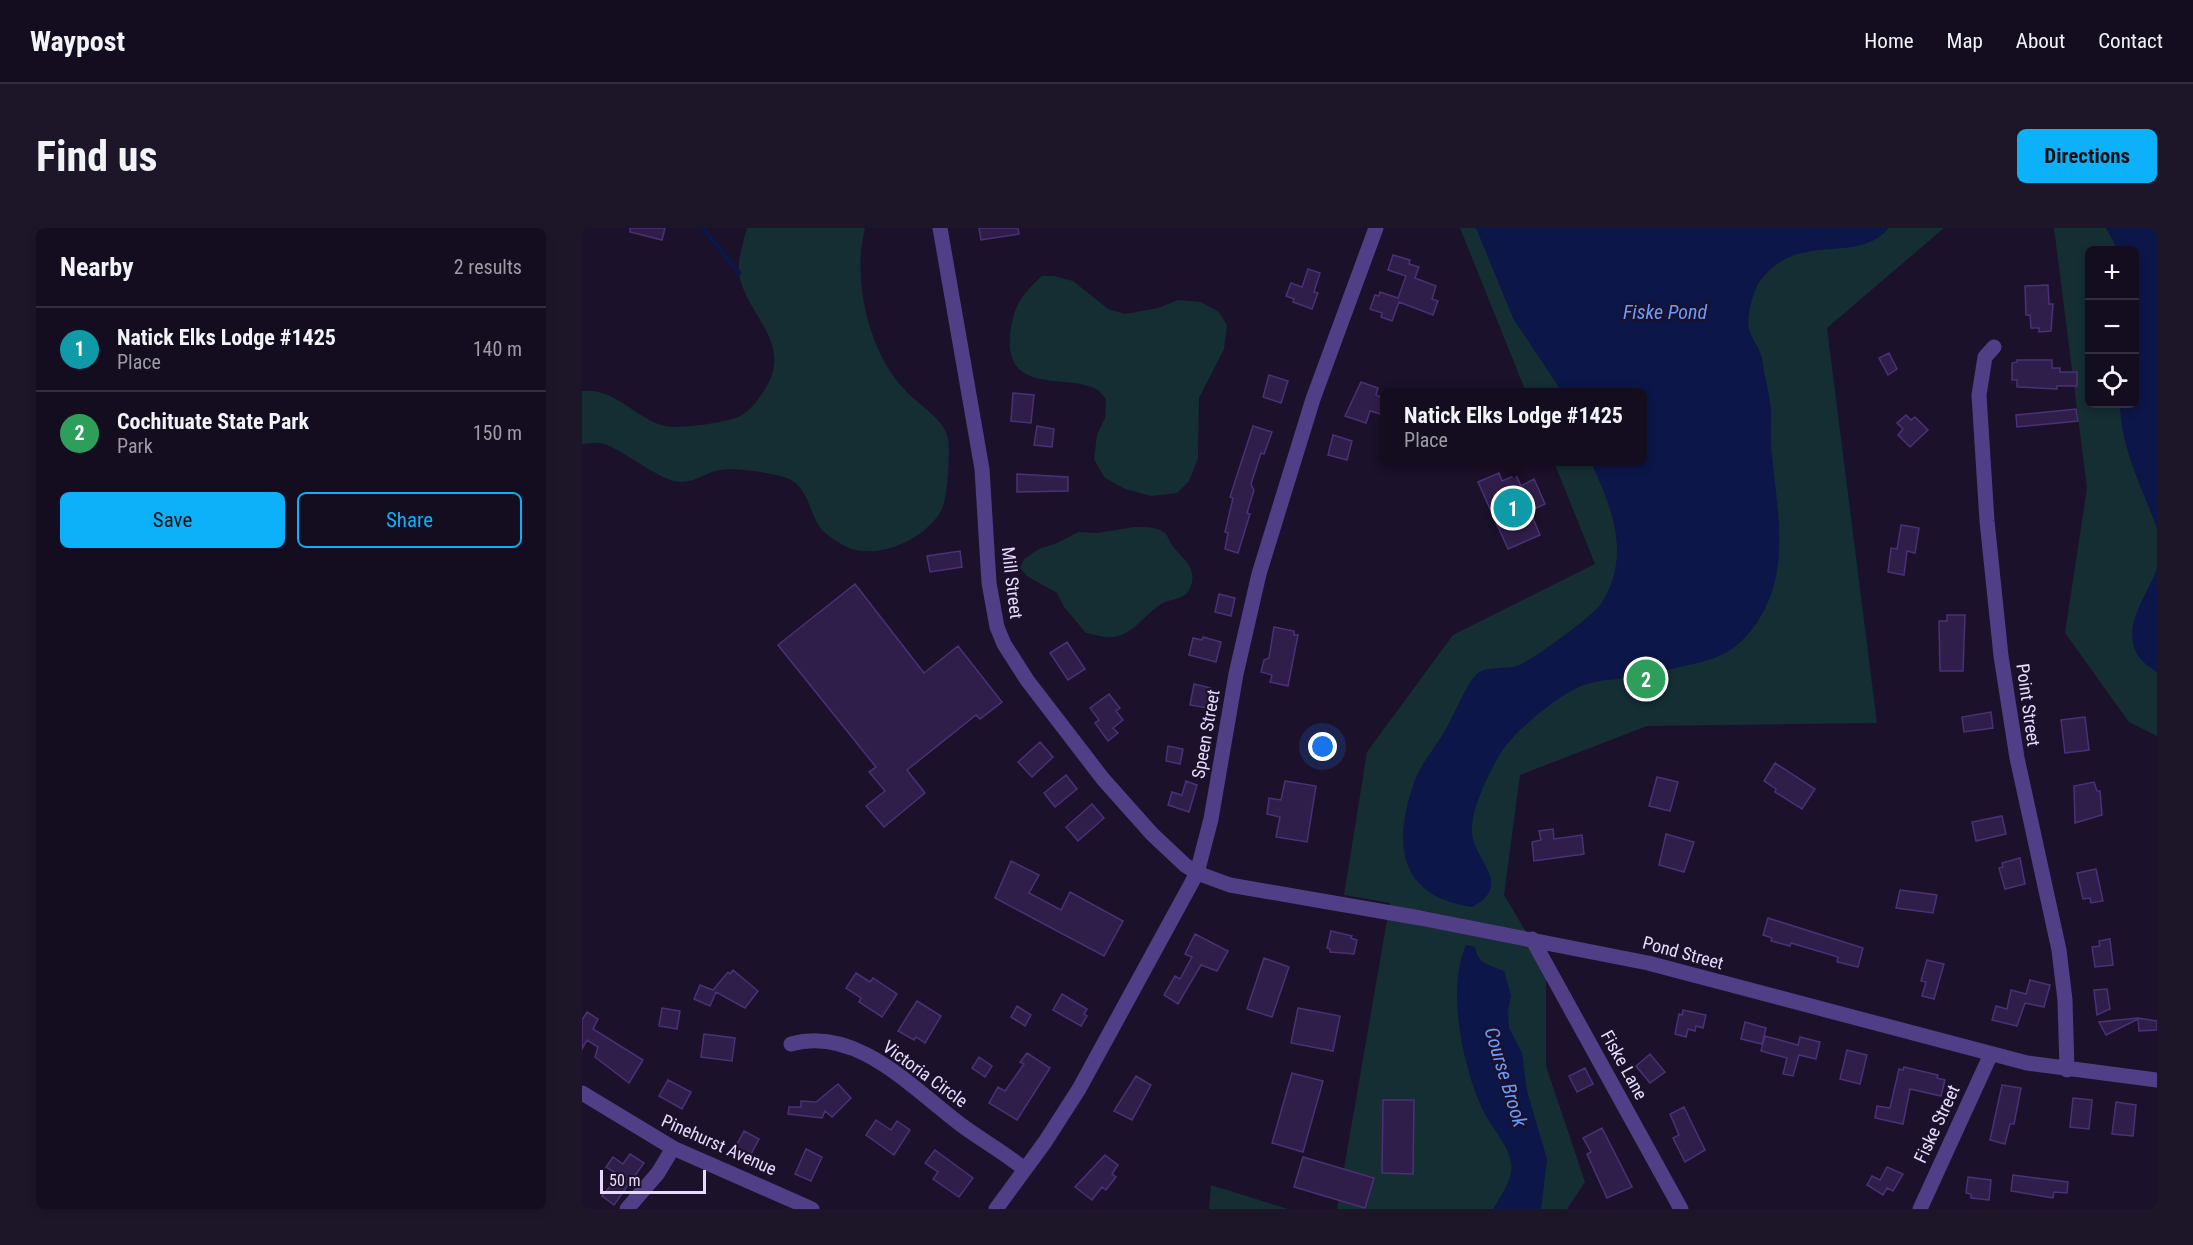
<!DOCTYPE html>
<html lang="en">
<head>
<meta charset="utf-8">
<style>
  :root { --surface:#140d20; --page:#1d1629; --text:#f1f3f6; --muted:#9d9ca5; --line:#332d3e; --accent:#0cb1f9 }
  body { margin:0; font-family:"Roboto Condensed",sans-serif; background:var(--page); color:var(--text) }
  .controls { position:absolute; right:18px; top:18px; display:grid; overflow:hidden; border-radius:9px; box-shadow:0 3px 9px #0003 }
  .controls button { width:54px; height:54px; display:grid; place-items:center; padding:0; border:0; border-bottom:2px solid var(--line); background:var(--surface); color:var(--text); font:30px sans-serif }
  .scale { position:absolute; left:18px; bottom:15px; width:106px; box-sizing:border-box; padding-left:6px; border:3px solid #e6dbfe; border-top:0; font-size:16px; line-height:21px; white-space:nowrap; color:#e6dbfe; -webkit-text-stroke:4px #1b112a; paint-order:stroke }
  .you { position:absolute; left:741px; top:519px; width:21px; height:21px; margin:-15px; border:4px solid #fff; border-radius:50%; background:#1a73e8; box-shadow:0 0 0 9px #1a73e833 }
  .badge { display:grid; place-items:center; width:39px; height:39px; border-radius:50%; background:var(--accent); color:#fff; font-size:20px; font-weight:700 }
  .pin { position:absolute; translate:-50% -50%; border:3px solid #fff; box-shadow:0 2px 6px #0006 }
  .popup { position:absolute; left:798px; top:160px; width:267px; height:78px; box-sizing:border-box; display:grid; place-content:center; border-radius:9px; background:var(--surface); filter:drop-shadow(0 2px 4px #0005); font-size:20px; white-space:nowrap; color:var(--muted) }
  .popup b { font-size:22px; color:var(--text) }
  .popup::after { content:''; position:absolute; left:50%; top:100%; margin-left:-12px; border:12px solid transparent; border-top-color:var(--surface) }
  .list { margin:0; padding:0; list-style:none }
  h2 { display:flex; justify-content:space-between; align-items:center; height:78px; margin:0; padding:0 24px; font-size:26px }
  h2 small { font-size:20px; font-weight:400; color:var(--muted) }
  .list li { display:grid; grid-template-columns:39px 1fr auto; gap:18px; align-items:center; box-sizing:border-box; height:84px; padding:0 24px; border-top:2px solid var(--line) }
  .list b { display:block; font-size:22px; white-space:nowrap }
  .list p { margin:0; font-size:20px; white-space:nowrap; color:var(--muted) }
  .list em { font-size:20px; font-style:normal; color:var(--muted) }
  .actions { display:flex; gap:12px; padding:18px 24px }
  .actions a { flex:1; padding:14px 0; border:2px solid var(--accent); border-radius:9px; text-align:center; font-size:21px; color:var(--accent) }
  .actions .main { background:var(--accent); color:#111 }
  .icon { flex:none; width:33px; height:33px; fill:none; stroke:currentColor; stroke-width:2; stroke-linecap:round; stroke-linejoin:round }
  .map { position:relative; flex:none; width:1575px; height:981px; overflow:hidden; border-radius:9px }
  header { display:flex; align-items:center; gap:36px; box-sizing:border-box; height:84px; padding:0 30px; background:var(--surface); border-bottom:2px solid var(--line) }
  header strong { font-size:28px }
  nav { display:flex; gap:33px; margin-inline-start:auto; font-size:21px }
  .intro { display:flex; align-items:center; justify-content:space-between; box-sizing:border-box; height:144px; padding:0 36px }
  h1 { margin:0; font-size:42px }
  .button { padding:15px 27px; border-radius:9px; background:var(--accent); color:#111; font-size:21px; font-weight:700 }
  main { display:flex; gap:36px; padding:0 36px }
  aside { flex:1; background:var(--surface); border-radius:9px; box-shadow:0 3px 9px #0003 }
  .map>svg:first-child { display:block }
</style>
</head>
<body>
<header>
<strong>Waypost</strong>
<nav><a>Home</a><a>Map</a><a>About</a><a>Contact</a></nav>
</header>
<div class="intro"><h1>Find us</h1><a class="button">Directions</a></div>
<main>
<aside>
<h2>Nearby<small>2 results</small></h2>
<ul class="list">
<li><span class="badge" style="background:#0f9aa8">1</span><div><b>Natick Elks Lodge #1425</b><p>Place</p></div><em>140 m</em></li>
<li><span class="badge" style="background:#2e9e5b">2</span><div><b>Cochituate State Park</b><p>Park</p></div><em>150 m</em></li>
</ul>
<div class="actions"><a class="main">Save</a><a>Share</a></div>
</aside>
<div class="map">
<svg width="1575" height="981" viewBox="0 0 1575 981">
  <rect width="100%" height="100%" fill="#1b112a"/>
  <!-- green -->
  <path fill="#142e34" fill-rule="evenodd" d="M165,0h118c-13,51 3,122 39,161 13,15 41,30 44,50 2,14 0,60 -7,72 -16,29 -68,52 -98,34 -6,-4 -14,-8 -19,-13 -15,-15 -13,-40 -33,-52 -13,-7 -57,-13 -71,-10 -14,2 -24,12 -39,12 -20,1 -63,-37 -81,-39 -5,-1 -12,1 -18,1v-53c33,-4 54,28 83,35 15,3 64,-3 77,-11 11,-7 20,-20 26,-31 23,-44 -24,-72 -29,-111 -2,-13 5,-32 8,-45z
    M878,0h484l-117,100 50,395 -230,3 -127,49 -16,120 42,70v101l39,116 -18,27h-230l53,-306 -46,-8 23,-143 86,-117 142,-71 -41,-102h88v-70h-116z
    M1472,0h103v508l-28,-14 -64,-89 22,-145zM1508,22h44v154h-44z
    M460,48h12l19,5 35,28 17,5 33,-6 20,-8 23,2 18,10 8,13 -3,24 -25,49 -1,60 -9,23 -12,12 -26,3 -26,-7 -21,-12 -10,-18 3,-24 8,-17 1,-19c-3,-3 -6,-8 -10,-10 -30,-16 -91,7 -86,-54 3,-28 11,-40 32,-59z
    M552,299c10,0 22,-1 31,6 3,3 4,8 7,12 9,13 27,22 18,43 -5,12 -17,10 -27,15 -16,9 -27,28 -45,33 -9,3 -22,-1 -32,-3l-22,-26 -7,-14 -30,-17 -7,-8 4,-9 15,-10 18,-6 21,-11 19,1z
    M629,957l77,24h-79z"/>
  <!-- water -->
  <path fill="#0c1648" d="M894,0h413c-33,39 -89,0 -129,53 -7,10 -15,39 -10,51 3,9 10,17 12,26 2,17 8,36 9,53 0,15 -1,29 1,44 6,62 21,125 -23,178 -23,27 -45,28 -77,36 -11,2 -22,6 -33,8 -19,2 -40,2 -58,9 -25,11 -64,43 -79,65 -12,19 -32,59 -30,82 3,30 42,51 0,74 -76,-11 -79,-66 -57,-127 7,-18 22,-35 31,-51 7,-12 22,-48 31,-55 9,-8 28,-5 40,-8 14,-5 75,-49 84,-62 31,-49 11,-95 -10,-142h51v-70h-80l-49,-74z
    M1524,0h51v301c-15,-44 -36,-78 -37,-125h14v-154h-16z
    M1575,340v105c-5,-5 -14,-10 -18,-16 -20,-30 10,-63 18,-89z
    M884,717l9,2c3,18 15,18 29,24l7,24 -3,16 1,17 13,25 5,38 20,68 -6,50h-48c7,-11 16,-25 18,-37 4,-21 -20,-44 -28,-62 -20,-42 -37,-121 -17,-165z"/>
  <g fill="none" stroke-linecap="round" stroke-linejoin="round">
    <!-- stream -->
    <path stroke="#0c1648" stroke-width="4.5" d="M121,0l36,45"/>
  </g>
  <!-- building -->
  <path fill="#301e4a" stroke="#4c3076" stroke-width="1.5" d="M48,0h35l-3,12 -32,-8z
    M397,0h39l1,6 -38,6z
    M811,27l17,5 -1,4 10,3 -4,11 21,8 -4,13 6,2 -5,14 -34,-13 -7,19 -11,-4 1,-4 -12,-4 5,-14 4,1 1,-4 18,6 8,-22 -18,-6z
    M726,41l12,4 -6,19 4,1 -6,16 -19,-7 1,-3 -8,-3 5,-13 11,4z
    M1466,57l1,19h4l-2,27 -12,1v-4h-8l-1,-13h-4l-1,-29z
    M1307,125l8,16 -9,6 -9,-17z
    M1435,132h35v8h8v4h17v14h-20v3l-40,-2v-7h-5v-17l5,-1z
    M687,147l19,6 -7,22 -18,-6z
    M779,154l17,6 -2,7 8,3v17l-14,-4 -4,12 -21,-7z
    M431,165l21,2 -3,28 -20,-2z
    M1494,181l2,12 -61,6 -1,-12z
    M1324,187l5,5 4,-3 13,13 -18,17 -12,-12 5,-6 -6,-6z
    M455,198l17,3 -2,18 -18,-2z
    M671,198l19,6 -8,22 -3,-1 -10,31 3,6 -7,23 3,1 -12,39 -13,-4 3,-16 -3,-1 8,-34 -3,-1z
    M751,207l19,6 -5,19 -19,-5z
    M917,245l3,8 14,-6 5,11 13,-7 11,25 -15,7 10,24 -32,14 -30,-67z
    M435,246l51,3v14l-51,1z
    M1319,297l18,3 -4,25 -8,-2 -3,24 -16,-3 3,-24 6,1z
    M378,323l2,16 -32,5 -3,-16z
    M273,356l69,89 34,-27 44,56 -22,17 -4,-4 -69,55 18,23 -41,34 -18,-21 19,-15 -16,-19 7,-5 -98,-122z
    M637,366l16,4 -4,18 -16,-4z
    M1365,387h18l-2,56h-23l-1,-50h8z
    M692,399l20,4v4h4l-10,51 -18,-4 2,-7 -11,-3 3,-12 5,-2z
    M621,409l18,5 -5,20 -27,-7 4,-17 9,2z
    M485,414l18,27 -17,11 -18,-27z
    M612,456l17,4 -4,20 -17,-3z
    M527,466l11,14 -4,3 7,9 -10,8 5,5 -10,8 -13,-18 4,-3 -9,-12z
    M1409,484l2,16 -29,4 -2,-15z
    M1503,489l4,33 -24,3 -4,-33z
    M458,514l13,15 -21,20 -14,-15z
    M586,518l15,3 -3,15 -14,-3z
    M1193,535l40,26 -13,20 -27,-17 1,-3 -12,-8z
    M484,547l11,14 -22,18 -11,-14z
    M1075,549l21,5 -8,29 -21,-5z
    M604,553l11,4 -8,27 -21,-7 4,-13 10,3z
    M703,553l31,5 -9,56 -31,-5 4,-20 -13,-3 2,-16 12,2z
    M1512,554l3,9h3l2,24 -27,8 -1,-37z
    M510,576l12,14 -26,23 -12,-14z
    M1420,588l4,18 -30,7 -4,-19z
    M971,601l1,10 28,-4 2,19 -50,7 -2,-19 9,-2 -2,-9z
    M1084,606l28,8 -10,30 -25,-7z
    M1438,630l5,26 -20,5 -6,-21 4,-1 -1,-4z
    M429,633l28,14 -10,18 32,17 9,-18 53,29 -19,35 -109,-58z
    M1514,641l7,32 -12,2 -1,-5 -7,1 -6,-26z
    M1318,662l37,5 -4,18 -37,-5z
    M1186,690l95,30 -5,19 -21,-5 1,-5 -47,-14 -1,3 -19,-5 1,-3 -9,-3z
    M749,703l21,5 -1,2 6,2 -3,14 -24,-2v-3l-3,-1z
    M613,706l33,17 -11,20 -16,-6 -23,39 -14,-9 11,-19 5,3 12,-22 -7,-3z
    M1528,711l3,26 -18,2 -3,-20 8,-1 -1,-5z
    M682,730l25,9 -17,50 -25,-8z
    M1345,732l17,4 -10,35 -12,-3 4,-14 -5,-1z
    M151,742l25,21 -13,17 -29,-16 -6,14 -16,-7 6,-14 13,5 15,-18 2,2z
    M274,745l14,9 3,-4 24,16 -15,23 -23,-15 2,-4 -15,-10z
    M1448,752l20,5 -6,22 -19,-4 -8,23 -25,-6 4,-14 11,3 4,-19 15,4z
    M1525,761l3,20 -13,6 -3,-25z
    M480,766l25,15 -3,5 3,2 -6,10 -28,-16z
    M335,773l24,15 -16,27 -9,-6 -2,3 -16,-9z
    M435,778l14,9 -6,11 -14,-9z
    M80,780l18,3 -3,18 -18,-3z
    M716,780l42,8 -7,35 -42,-8z
    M1101,782l23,5 -3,13 -7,-2 -1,5 -7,-2 -2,8 -11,-3 4,-20 3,1z
    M5,784l11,7 -5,10 50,31 -14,23 -34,-26 3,-10 -11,-7 -5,9v-29z
    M1556,790l19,3v9l-18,1 -1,-12 -32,16 -7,-13z
    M1163,794l21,6 -4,16 -21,-5z
    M122,806l31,4 -3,23 -31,-4z
    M1183,808l33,9 2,-8 20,5 -4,17 -17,-4 -6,21 -10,-2 4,-16 -26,-7z
    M1265,822l20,5 -7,29 -20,-5z
    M445,825l23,15 -33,52 -28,-17 9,-16 7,4 19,-27 -4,-2z
    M1068,826l15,18 -15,11 -14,-17z
    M397,829l13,9 -7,11 -13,-9z
    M1322,839l34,8 -1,3 8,2 -4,16 -31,-7 -7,35 -28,-6 2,-12 13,2 9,-39 4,1z
    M1003,840l8,16 -16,8 -8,-16z
    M710,845l31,8 -20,71 -31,-9z
    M554,848l15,9 -19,35 -18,-9z
    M86,852l23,12 -9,17 -23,-13z
    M256,856l13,14 -19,19 -7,-6 -3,7 -34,-4 1,-7h12v-6l15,1z
    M1420,857l19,3 -7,36h-4l-5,20 -15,-4z
    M1491,870l19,2 -3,29 -19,-2z
    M801,872h31l-1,74 -31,-1z
    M1534,874l20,3 -3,31 -21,-2z
    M1102,879l21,43 -20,12 -12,-24 6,-3 -9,-21z
    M294,892l15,10 6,-9 13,9 -16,25 -28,-20z
    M1020,900l30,59 -25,11 -20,-44 4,-2 -8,-14z
    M162,903l15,8 -9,17 -15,-8z
    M224,921l16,8 -11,24 -16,-7z
    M353,922l38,28 -14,19 -26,-18 5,-7 -13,-9z
    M48,926l14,9 -30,42 -12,-9 12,-14 -3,-2 5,-7 -10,-6 7,-10 10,7z
    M523,927l13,10 -6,9 4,3 -10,13 -4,-3 -10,13 -17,-13z
    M721,929l71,21 -9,30 -71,-21z
    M1305,939l16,7 -10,17 -6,-3 -4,7 -16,-10 5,-9 8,4z
    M1431,947l55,7 -1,11 -13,-1 -1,6 -42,-7z
    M1386,949l23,3 -2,20 -18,-2v-4l-5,-1z"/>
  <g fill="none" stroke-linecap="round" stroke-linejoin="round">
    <!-- minor -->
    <path stroke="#503e87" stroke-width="15" d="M358,0l42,241 7,114 8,44 7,17 23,36 76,99 49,55 33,31 12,8 33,12 190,33 228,45 379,100 130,17
      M1412,119l-9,10 -6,38 8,126 14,135 16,102 42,192 6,50 2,70
      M950,711l149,270
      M209,816c66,-18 121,44 169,80 21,16 44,28 64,45
      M0,865l91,55 139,61
      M45,981l31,-36 15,-25
      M414,981l49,-67 34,-53 118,-216 14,-54 25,-145 23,-100 54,-175 63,-171
      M1338,981l71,-155"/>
  </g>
  <g text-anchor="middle" stroke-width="4.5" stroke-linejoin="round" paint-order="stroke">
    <!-- street labels -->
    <g font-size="18" fill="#e6dbfe" stroke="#1b112a">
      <text transform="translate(430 355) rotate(83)" y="6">Mill Street</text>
      <text transform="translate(1446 477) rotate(82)" y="6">Point Street</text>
      <text transform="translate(624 506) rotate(-80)" y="6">Speen Street</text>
      <text transform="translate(1101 725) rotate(15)" y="6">Pond Street</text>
      <text transform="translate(1042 837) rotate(61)" y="6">Fiske Lane</text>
      <text transform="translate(343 846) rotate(36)" y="6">Victoria Circle</text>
      <text transform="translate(1355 896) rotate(-65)" y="6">Fiske Street</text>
      <text transform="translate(137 917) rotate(24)" y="6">Pinehurst Avenue</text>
    </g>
    <!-- water labels -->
    <g font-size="20" font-style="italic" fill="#6c9cfb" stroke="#1b112a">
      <text x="1083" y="91">Fiske Pond</text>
      <text transform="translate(924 849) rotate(73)" y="7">Course Brook</text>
    </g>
  </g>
</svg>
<div class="controls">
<button>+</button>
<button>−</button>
<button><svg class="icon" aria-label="locate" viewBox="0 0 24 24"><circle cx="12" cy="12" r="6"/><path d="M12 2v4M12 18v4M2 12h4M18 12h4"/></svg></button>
</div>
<div class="scale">50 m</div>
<div class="you"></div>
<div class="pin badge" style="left:931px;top:280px;background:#0f9aa8">1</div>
<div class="popup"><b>Natick Elks Lodge #1425</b>Place</div>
<div class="pin badge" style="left:1064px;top:451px;background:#2e9e5b">2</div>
</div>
</main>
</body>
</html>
